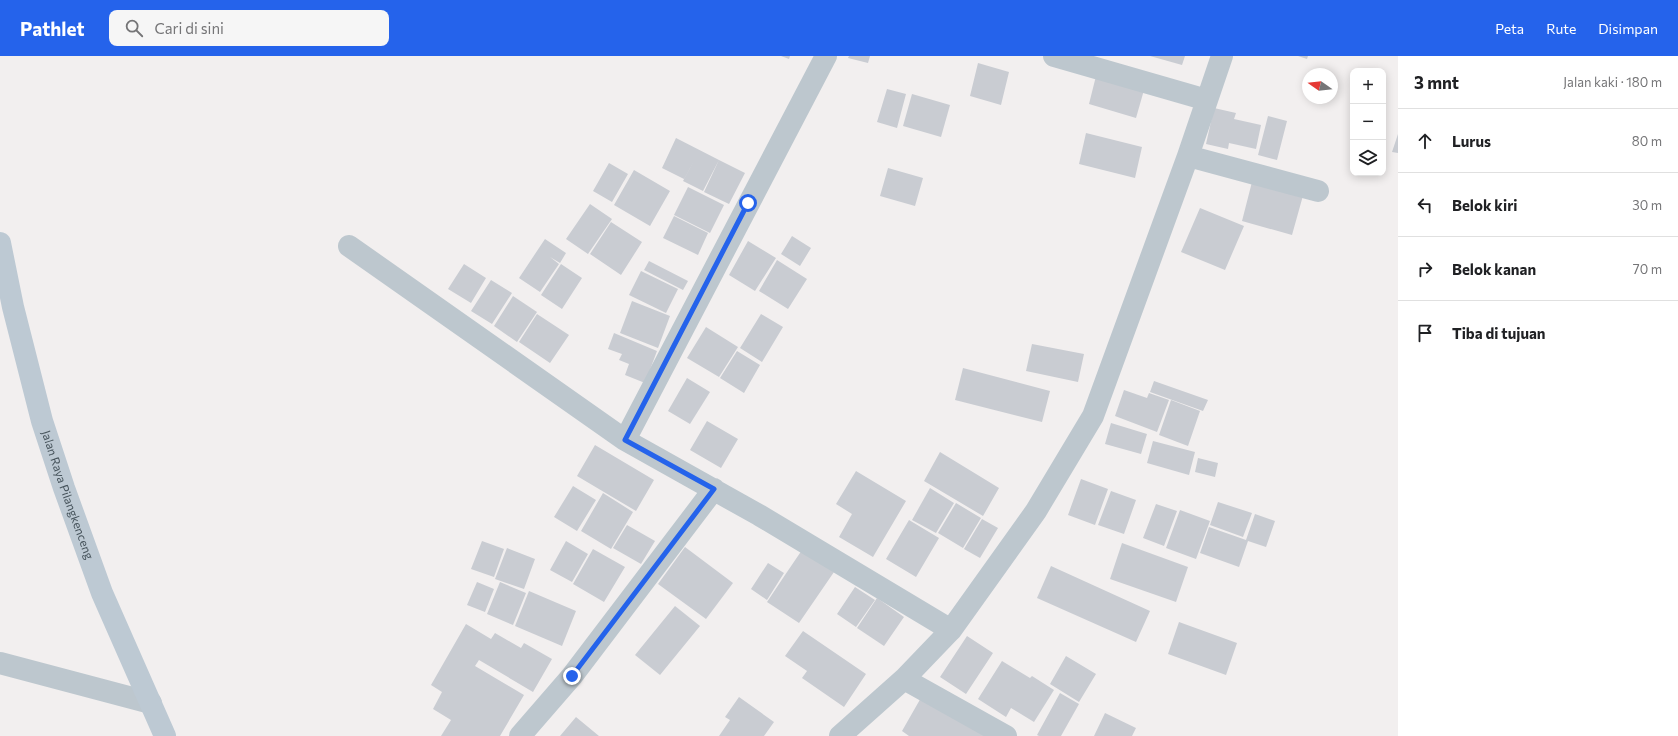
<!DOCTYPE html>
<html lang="id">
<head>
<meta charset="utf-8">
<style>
  :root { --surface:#fff; --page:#f6f6f6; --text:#202124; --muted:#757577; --line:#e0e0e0; --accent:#2563eb }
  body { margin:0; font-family:Commissioner,sans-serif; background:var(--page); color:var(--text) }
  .controls { position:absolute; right:12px; top:12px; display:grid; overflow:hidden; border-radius:8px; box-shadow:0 2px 10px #0003 }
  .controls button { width:36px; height:36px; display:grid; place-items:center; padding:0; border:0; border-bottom:1px solid var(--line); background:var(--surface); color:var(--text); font:20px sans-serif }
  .compass { position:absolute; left:1302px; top:12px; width:36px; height:36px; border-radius:50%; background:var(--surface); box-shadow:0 2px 10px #0003; rotate:284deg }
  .stop { position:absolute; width:12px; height:12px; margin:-9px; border:3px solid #2563eb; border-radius:50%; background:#fff }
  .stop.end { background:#2563eb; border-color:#fff; box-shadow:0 1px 4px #0008 }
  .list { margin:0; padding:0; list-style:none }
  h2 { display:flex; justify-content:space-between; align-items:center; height:52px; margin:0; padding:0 16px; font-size:17px }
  h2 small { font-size:13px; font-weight:400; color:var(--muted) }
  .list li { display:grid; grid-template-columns:26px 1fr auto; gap:12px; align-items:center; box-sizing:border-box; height:64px; padding:0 16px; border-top:1px solid var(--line) }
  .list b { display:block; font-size:15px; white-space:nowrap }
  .list em { font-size:13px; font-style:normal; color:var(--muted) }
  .icon { flex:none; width:22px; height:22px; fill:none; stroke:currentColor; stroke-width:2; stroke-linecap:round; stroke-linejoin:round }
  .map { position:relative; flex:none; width:1398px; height:680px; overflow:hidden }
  header { display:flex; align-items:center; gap:24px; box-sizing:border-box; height:56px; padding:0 20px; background:var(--accent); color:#fff }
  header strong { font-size:19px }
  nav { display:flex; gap:22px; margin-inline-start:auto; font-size:14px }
  .search { width:280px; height:36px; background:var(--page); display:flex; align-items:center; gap:10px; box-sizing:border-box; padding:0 14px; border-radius:8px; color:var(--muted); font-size:15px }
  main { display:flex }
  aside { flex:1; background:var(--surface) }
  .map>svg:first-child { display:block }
</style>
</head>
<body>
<header>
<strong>Pathlet</strong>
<div class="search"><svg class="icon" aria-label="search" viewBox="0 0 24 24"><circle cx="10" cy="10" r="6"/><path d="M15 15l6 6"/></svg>Cari di sini</div>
<nav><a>Peta</a><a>Rute</a><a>Disimpan</a></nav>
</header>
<main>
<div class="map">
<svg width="1398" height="680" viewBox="0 0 1398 680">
  <rect width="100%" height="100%" fill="#f2efef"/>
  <!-- building -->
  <path fill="#c9ccd2" d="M781,0h9l-1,3z
    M849,0h21l-2,7 -20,-5z
    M1150,0h35l-3,9z
    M1298,0h10l-1,3z
    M978,7l31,9 -8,33 -31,-9z
    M1096,20l48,14 -8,28 -47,-14z
    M887,33l19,5 -9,34 -20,-6z
    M912,38l38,11 -9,32 -38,-11z
    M1214,52l22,5 -2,6 27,6 -5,24 -27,-6 -1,6 -22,-5z
    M1268,60l19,5 -10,39 -19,-5z
    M1086,77l56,14 -7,31 -56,-14z
    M1398,78v19l-6,-1z
    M676,82l43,22 -16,31 -20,-10 13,-24 -12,22 -22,-11z
    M719,104l26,13 -16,31 -25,-12z
    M609,107l19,11 -16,28 -19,-11z
    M888,112l35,10 -8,28 -35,-10z
    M634,114l36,21 -20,35 -36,-21z
    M1253,122l51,14 -12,43 -50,-14z
    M688,131l36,18 -14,28 -36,-18z
    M590,148l22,15 -24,35 -22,-15z
    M1200,152l44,18 -19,44 -44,-18z
    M674,160l34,17 -10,22 -35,-17z
    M611,166l31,20 -21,33 -31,-21z
    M792,180l19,12 -11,18 -19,-12z
    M545,183l21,14 -6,10 -10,-6 9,7 -19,28 -21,-14z
    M748,185l28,17 -21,33 -26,-16z
    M777,204l30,19 -19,30 -29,-18z
    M649,205l39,20 -5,9 -39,-20z
    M464,208l22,14 -15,25 -23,-14z
    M561,208l21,14 -20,31 -21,-14z
    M641,215l37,18 -12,24 -37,-18z
    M491,224l21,13 -20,31 -21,-13z
    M513,240l24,16 -20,30 -23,-16z
    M632,245l38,15 -12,32 -38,-15z
    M537,258l32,21 -19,28 -31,-21z
    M761,258l22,13 -21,35 -22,-14z
    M706,271l32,20 -19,30 -32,-19z
    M614,277l43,18 -12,32 -20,-8 4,-11 -10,-4 3,-6 -14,-5z
    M1032,288l52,10 -6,28 -52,-11z
    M737,295l23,14 -16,28 -24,-15z
    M963,312l87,23 -8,31 -87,-22z
    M687,322l23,14 -20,32 -22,-13z
    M1154,325l54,19 -5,11 -53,-19z
    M1124,334l23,8 2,-5 20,7 -12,32 -42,-16z
    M1171,344l29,11 -12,35 -29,-11z
    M707,365l31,18 -17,29 -31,-18z
    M1111,367l36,11 -6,20 -36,-10z
    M1153,385l42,11 -6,23 -42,-12z
    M595,389l59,35 -18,31 -59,-35z
    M940,396l59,36 -16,28 -59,-35z
    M1198,402l20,5 -3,14 -20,-5z
    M856,415l50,30 -33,56 -34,-20 13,-23 -16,-10z
    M1081,423l27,10 -13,36 -27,-10z
    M573,430l23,14 -19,31 -23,-14z
    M930,432l24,15 -18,30 -24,-13z
    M1111,435l25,9 -12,34 -26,-9z
    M603,437l30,19 -22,37 -30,-18z
    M1218,446l34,11 -9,24 -33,-12z
    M956,447l25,15 -18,30 -25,-15z
    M1156,448l21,7 -13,35 -21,-8z
    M1180,454l30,11 -14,38 -30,-11z
    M1255,458l20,7 -9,26 -18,-6 -9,26 -39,-14 9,-26 37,13z
    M982,463l16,9 -18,30 -16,-9z
    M909,464l30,18 -23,39 -30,-18z
    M627,469l28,16 -14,23 -28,-16z
    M482,485l22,8 -10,28 -23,-8z
    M566,485l22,13 -16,28 -22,-12z
    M1122,487l66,24 -12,35 -66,-23z
    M685,491l48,36 -27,36 -48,-35z
    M507,492l28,11 -11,30 -29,-10z
    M593,493l32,18 -21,35 -31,-18z
    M802,494l32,22 -35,51 -32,-21 18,-27 26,18 -26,-18z
    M768,507l16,10 -17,27 -16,-11z
    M1051,510l99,45 -14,31 -99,-44z
    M477,526l17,7 -9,23 -18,-7z
    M500,526l26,11 -13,32 -26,-11z
    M855,531l20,13 -19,27 -19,-13z
    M529,535l47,20 -14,35 -47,-20z
    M877,542l27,19 -20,29 -27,-18z
    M675,550l25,20 -40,49 -25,-20z
    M1179,566l58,21 -11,32 -58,-21z
    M466,568l25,15 4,-6 26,15 3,-5 28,16 -19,33 -54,-32 -4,6 49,29 -24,41h-59l10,-16 -18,-11 9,-17 -11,-7z
    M803,575l63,43 -22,33 -42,-29 5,-7 -22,-15z
    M967,580l26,17 -27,41 -26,-17z
    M1066,600l30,18 -17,28 -29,-18z
    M1002,605l28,17 2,-2 22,14 -20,32 -23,-14 -5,9 -28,-18z
    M1060,637l19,11 -18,32h-22l-2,-1z
    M922,640l66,40h-79l-7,-5z
    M739,641l35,25 -10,14h-45l11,-16 -5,-3z
    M1105,657l31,15 -4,8h-38z
    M576,661l23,19h-39z"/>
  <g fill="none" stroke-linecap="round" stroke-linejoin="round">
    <!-- minor -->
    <path stroke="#bdc7ce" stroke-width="22" d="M826,0l-201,384 134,75 192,115
      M1054,0l153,44
      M1188,100l130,35
      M349,190l276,194
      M904,623l102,57
      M520,680l52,-60 142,-187
      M840,680l64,-57 47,-49 85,-119 57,-95 95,-260 34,-100"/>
    <!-- tertiary -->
    <path stroke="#bdc7ce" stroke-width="22" d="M0,607l151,40"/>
    <!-- secondary -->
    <path stroke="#bdc9d3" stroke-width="22" id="s1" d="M0,187l13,64 29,114 22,67 38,105 63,143"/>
  </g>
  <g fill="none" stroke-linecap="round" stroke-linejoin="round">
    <!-- route -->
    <path stroke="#2563eb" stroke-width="5" d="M572,620l142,-187 -89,-49 123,-237"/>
  </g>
  <g text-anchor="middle" stroke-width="3" stroke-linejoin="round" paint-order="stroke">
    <!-- street labels -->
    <g font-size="12" fill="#47545c" stroke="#fff">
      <text dy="4" stroke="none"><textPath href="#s1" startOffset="261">Jalan Raya Pilangkenceng</textPath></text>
    </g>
  </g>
</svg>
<div class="controls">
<button>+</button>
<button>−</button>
<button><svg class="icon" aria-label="layers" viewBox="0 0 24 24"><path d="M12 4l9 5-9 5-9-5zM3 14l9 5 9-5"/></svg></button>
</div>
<svg class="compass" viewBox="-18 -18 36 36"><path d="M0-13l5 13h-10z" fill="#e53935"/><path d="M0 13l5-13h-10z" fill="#757577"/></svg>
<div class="stop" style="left:748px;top:147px"></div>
<div class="stop end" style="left:572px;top:620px"></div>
</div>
<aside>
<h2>3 mnt<small>Jalan kaki · 180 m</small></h2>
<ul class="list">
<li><svg class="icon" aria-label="ahead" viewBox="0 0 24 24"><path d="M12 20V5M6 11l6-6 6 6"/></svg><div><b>Lurus</b></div><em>80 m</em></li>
<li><svg class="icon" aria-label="left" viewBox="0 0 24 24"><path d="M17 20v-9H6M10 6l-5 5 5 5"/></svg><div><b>Belok kiri</b></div><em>30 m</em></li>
<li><svg class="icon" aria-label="right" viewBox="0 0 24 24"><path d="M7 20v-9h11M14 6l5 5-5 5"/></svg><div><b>Belok kanan</b></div><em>70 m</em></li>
<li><svg class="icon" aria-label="arrive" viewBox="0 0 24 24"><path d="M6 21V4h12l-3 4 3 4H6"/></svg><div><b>Tiba di tujuan</b></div></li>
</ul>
</aside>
</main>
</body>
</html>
